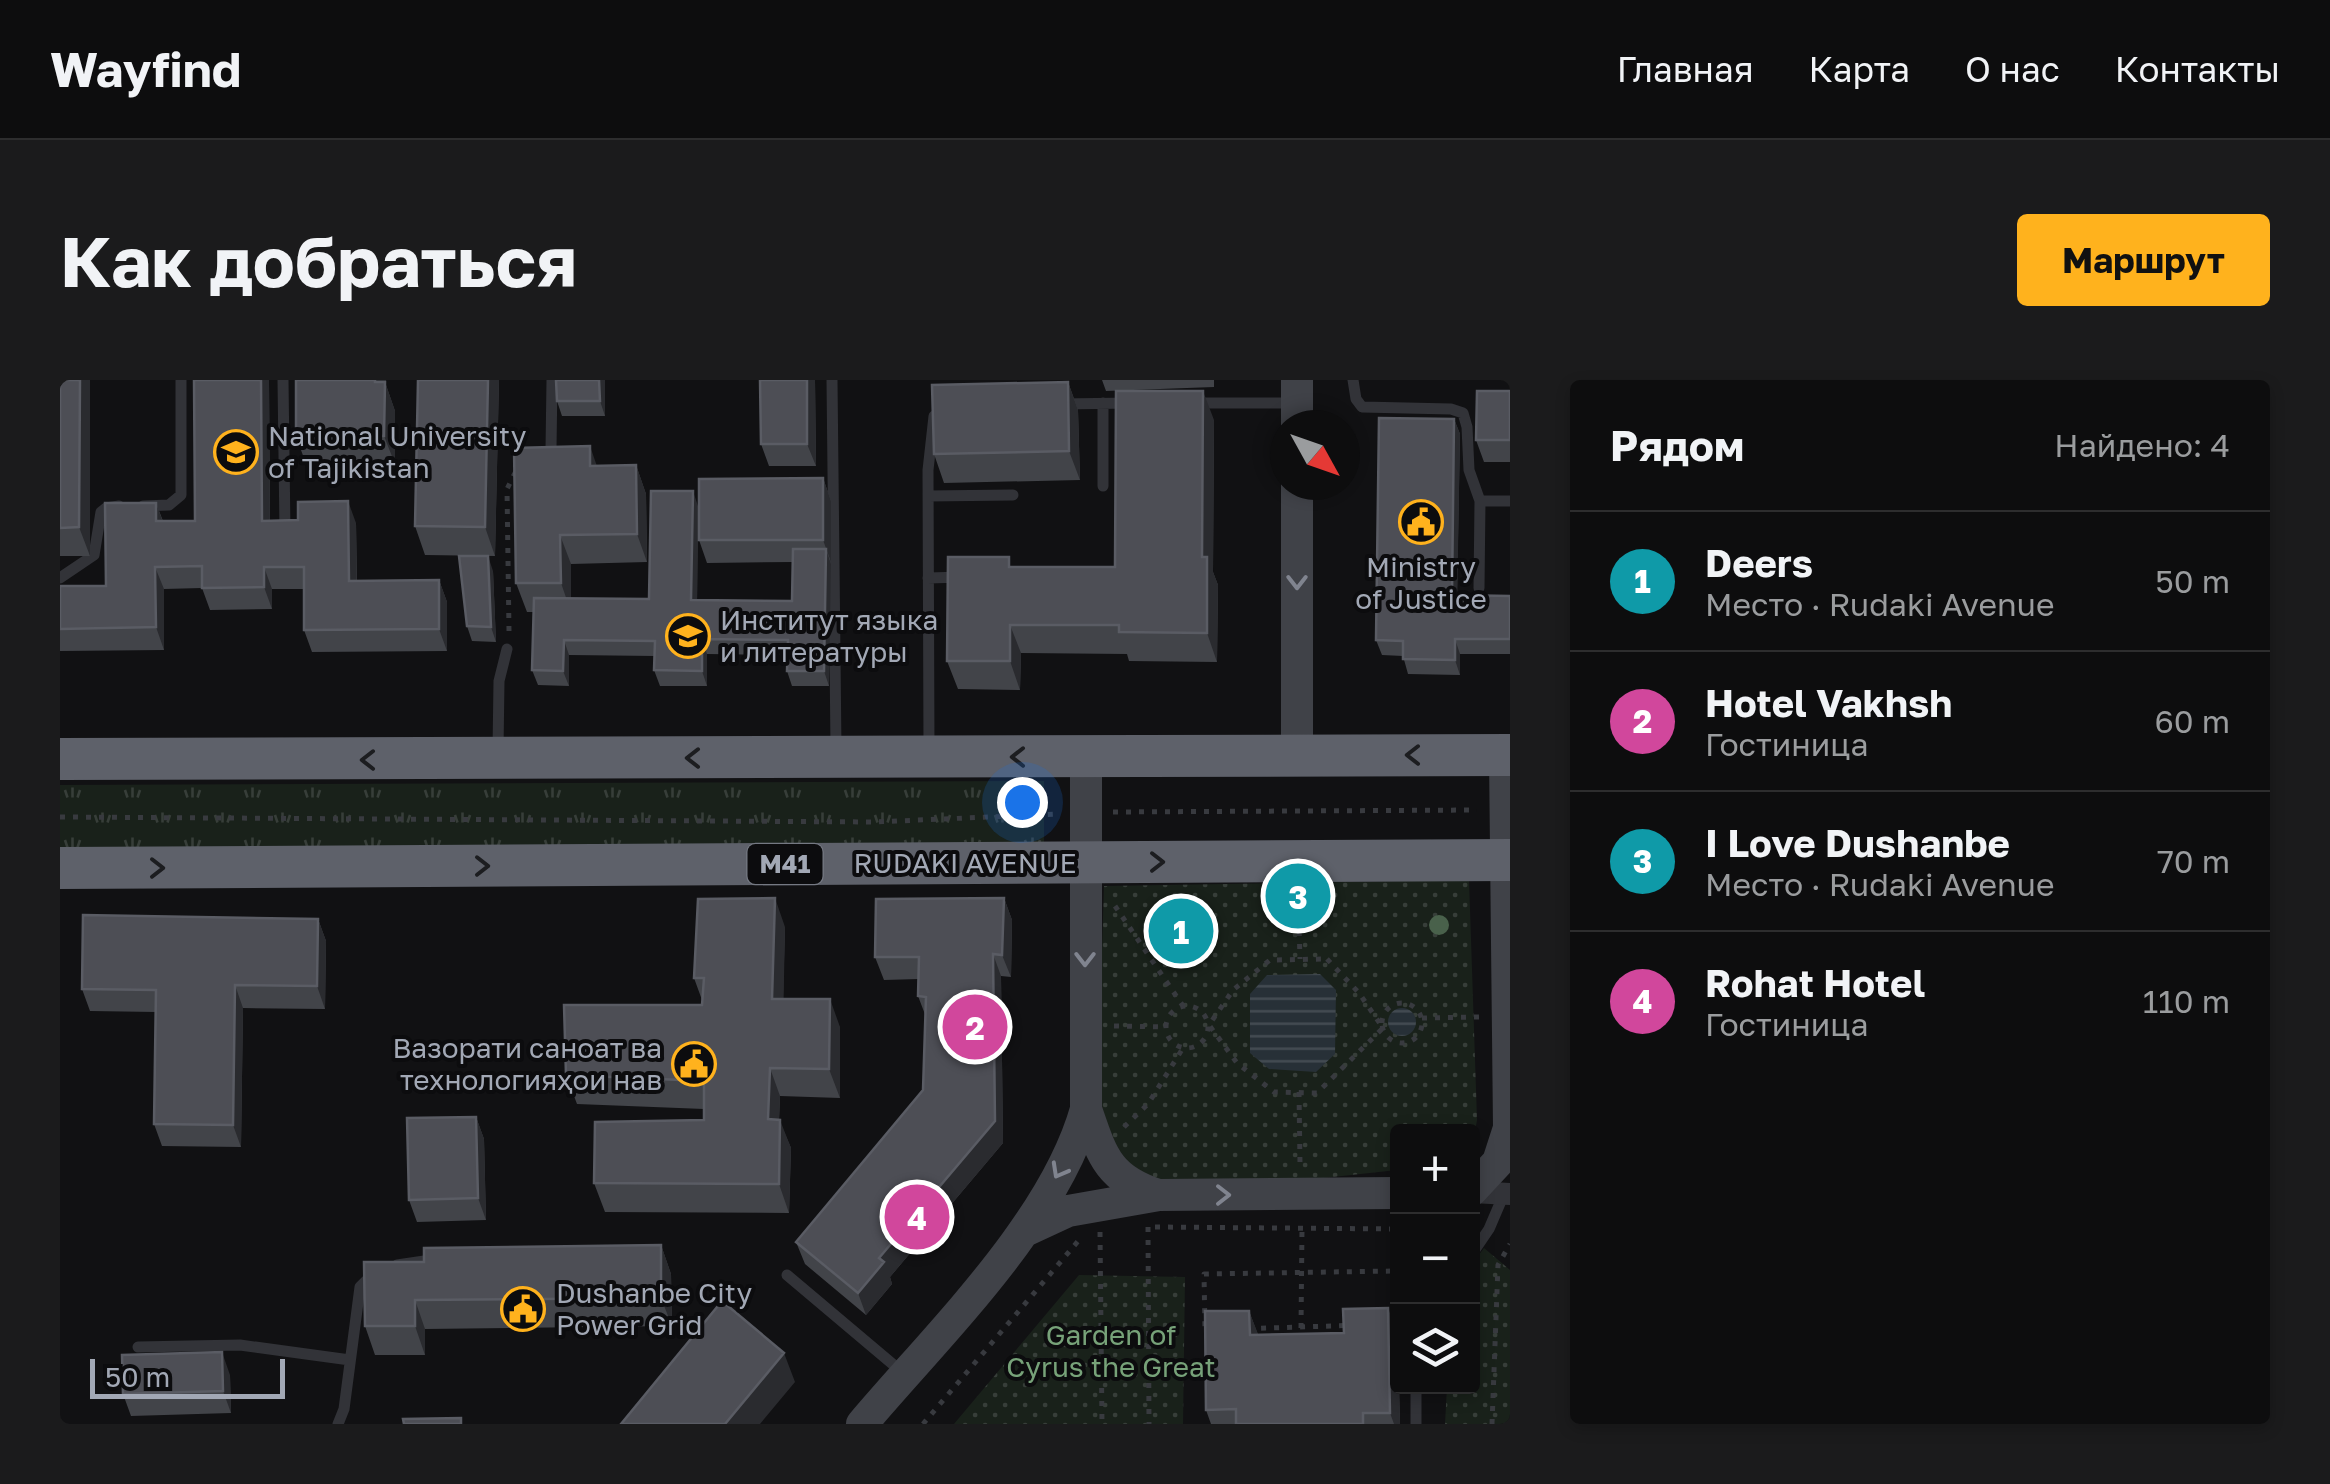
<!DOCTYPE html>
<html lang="ru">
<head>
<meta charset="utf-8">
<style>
  :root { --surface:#0d0d0e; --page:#1b1b1c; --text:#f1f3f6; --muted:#9a9c9e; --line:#2d2d2e; --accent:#ffb21d }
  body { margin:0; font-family:"Golos Text",sans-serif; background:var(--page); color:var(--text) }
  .controls { position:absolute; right:30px; bottom:30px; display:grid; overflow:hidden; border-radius:10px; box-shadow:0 5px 15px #0003 }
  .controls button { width:90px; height:90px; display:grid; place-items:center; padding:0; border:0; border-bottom:2px solid var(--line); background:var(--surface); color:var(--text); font:50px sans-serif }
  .compass { position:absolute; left:1210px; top:30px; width:90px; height:90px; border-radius:50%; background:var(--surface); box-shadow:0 5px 15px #0003; rotate:130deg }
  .scale { position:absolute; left:30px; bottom:25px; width:195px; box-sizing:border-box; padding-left:10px; border:5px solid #a2a8b5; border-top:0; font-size:28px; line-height:35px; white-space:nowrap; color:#a2a8b5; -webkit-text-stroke:8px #0c0c0e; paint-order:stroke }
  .you { position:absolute; left:962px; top:422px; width:35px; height:35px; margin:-25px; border:8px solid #fff; border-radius:50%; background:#1a73e8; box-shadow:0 0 0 15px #1a73e833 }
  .badge { display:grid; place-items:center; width:65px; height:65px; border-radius:50%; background:var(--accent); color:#fff; font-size:32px; font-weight:700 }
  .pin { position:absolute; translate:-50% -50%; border:5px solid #fff; box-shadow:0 2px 10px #0006 }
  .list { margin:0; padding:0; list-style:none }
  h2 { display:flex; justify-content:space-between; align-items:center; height:130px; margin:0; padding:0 40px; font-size:42px }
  h2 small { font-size:32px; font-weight:400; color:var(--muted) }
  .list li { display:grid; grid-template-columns:65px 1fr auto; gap:30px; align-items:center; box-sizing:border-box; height:140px; padding:0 40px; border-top:2px solid var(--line) }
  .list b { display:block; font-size:38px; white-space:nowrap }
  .list p { margin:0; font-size:32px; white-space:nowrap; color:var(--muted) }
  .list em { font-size:32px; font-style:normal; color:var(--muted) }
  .icon { flex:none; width:55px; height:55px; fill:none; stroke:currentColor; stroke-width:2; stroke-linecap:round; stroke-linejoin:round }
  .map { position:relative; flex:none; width:1450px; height:1044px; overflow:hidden; border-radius:10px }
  header { display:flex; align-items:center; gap:60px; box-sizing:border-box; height:140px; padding:0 50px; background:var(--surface); border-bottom:2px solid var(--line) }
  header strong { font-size:48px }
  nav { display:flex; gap:55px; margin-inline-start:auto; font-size:35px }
  .intro { display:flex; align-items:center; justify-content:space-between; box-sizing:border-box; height:240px; padding:0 60px }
  h1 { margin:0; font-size:70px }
  .button { padding:25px 45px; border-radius:10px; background:var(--accent); color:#111; font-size:35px; font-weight:700 }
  main { display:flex; gap:60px; padding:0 60px }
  aside { flex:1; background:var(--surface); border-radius:10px; box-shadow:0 5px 15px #0003 }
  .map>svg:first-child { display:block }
</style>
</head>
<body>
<header>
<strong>Wayfind</strong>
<nav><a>Главная</a><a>Карта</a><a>О нас</a><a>Контакты</a></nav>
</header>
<div class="intro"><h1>Как добраться</h1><a class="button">Маршрут</a></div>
<main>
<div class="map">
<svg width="1450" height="1044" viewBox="0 0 1450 1044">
  <defs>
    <pattern id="grass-tufts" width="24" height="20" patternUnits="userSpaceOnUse" patternTransform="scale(2.5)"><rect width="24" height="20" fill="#19211a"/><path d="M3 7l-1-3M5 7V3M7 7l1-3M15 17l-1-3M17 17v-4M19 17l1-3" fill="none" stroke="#373e39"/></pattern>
    <pattern id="park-dots" width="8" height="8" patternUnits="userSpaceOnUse" patternTransform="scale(2.5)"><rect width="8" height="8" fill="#19211a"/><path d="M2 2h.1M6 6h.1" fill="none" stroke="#373e39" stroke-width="1.8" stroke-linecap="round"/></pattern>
    <pattern id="water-rules" width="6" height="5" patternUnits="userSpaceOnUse" patternTransform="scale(2.5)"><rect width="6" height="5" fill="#273037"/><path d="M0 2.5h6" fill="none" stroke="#434b52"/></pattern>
  </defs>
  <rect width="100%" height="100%" fill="#111113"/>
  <!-- grass -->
  <path fill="url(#grass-tufts)" d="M984,401v69l-984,4v-69z"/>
  <!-- park -->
  <path fill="url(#park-dots)" d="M1409,500l8,240 -4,22 -1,-10h-74l-1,38 -101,11 -141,1 -26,-18 -17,-22 -15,-32 7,-224z
    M1424,868l26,22v154h-65l2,-37 25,-1 1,-123z
    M1019,895l106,2 -2,147h-229z"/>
  <!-- water -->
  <path fill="url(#water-rules)" d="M1260,594l16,16 -1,64 -19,18 -47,-3 -19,-16v-59l17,-19z
    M1328 642a14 14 0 1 1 28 0a14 14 0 1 1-28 0Z"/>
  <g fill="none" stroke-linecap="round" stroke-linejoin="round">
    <!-- path -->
    <path stroke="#383a3f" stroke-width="5" stroke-dasharray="5 8" stroke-linecap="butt" d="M449,251l-2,-142 9,-18
      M1053,432l364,-2
      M0,437l814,5 183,-8
      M1238,512l2,67
      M1055,526l68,100
      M1267,579l32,34 24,35 -66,65 -43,-1 -37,-29 -28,-38 24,-35 37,-30z
      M1322 643a20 20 0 1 1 40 0a20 20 0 1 1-40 0Z
      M1106 647a21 21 0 1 1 42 0a21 21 0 1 1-42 0Z
      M1362,638l58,-1
      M1054,646l52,1
      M1239,712l1,72
      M1064,747l24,-23 35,-56
      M1088,847l1,197
      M1095,847l243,2
      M1040,852l2,192
      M1334,891l1,53 -190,6 -1,-56z
      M1241,948l1,-98
      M863,1044l156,-184
      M1432,1044l6,-159 12,-21"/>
    <!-- lane -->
    <path stroke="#323338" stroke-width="11" d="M223,0l2,152
      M772,0l4,368
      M1293,0l3,19 6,8 89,2 12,4 4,14 2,43 11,31h30
      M1135,23h97
      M1000,24l72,-1
      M488,81l3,-12 1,-69
      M1043,106v-83
      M868,116l85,-1
      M83,126l26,-1 12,-10v-115
      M0,198l34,-23 7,-43 5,-4 13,-2
      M868,198l35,-1
      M1419,208l1,-87
      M869,368l-1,-278 6,-54
      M438,370l1,-69 8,-32
      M1412,874l17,-25 15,-35
      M337,885l41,-6
      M727,895l115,97
      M78,967l102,-2 110,15
      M278,1044l6,-15 16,-122 15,-15
      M1356,1044v-38"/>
    <!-- street -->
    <path stroke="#323338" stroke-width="22" d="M1412,812l38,2"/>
    <!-- secondary -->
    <path stroke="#404248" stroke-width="32" d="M1237,0v45
      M1237,105v270
      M1026,729c16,47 22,70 72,86
      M1412,810l26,-28 11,-34 -4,-373
      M967,850l41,-19 91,-16 239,-2
      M802,1044c76,-90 192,-201 224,-315v-353"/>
    <!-- highway -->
    <path stroke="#5e616a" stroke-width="42" d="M0,379l1450,-4
      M0,488l1450,-8"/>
  </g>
  <!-- trees -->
  <circle fill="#49614b" cx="1379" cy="545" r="10"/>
  <!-- wall -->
  <path fill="#424449" d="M0,0l30,176h-30z
    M134,0h75l1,141 86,2 1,58 82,-1 8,22v49l-135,1 -8,-22v-41h-32v20l-62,1 -8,-22 -38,1v61l-104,1v-65h46l50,-83 7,18h32z
    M326,0v5l9,26v53h-89l-10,-28z
    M439,0l-4,176 -70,-1 -10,-29z
    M496,0h49v36h-43l-5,-15z
    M755,0l1,86h-47l-8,-22z
    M1042,0h112v7l-108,4z
    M1008,2l10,28 2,70 -136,3 -10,-29z
    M1450,11v71h-26l-8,-22z
    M1394,39l6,15 -3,161 53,1v58h-50v21l-52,-1 -5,-18 -21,-1 -6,-15z
    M1154,40l-1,152 5,13 -1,77 -88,-1 -2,-7 -106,-1 -1,37 -62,-1 -11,-28 66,-94h102z
    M576,85l10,29 1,68 -76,2v35h78l49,-93 -1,94 95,1 1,-39 -86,1 -8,-23 124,-62 8,23 -2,185h-37l-5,-15v-16l-80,-1v32h-47l-6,-16 1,-14 -86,-1v31l-31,-1 -6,-15 1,-58h-6l-11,-29 81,-117z
    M433,191l3,71 -24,-1 -5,-15z
    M944,518l8,22 -1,57 -10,-1 2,167 -113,134 2,7 -26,31 -61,-51 -9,-22 127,-152 3,-73 -8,-21 1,-17 -35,1 -9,-23z
    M258,539l8,22 -1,68 -82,-1 -2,139 -79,-1 -8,-22 2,-112 -66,-1 -8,-22z
    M725,547l-2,72 57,28v71l-60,-2 -1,24 12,28 -2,65 -184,-1 -11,-29 110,-63v-11l-127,-5 -11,-29 136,-70v-5l-8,-22z
    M416,737l8,22 2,81 -69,2 -8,-22z
    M601,865l10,29 1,52 -247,3v26h-50l-10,-29 59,-64z
    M1189,931l9,24 141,51 1,38h-189l-5,-14z
    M170,995l1,38 -100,3 -8,-22z"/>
  <!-- shaded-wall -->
  <path fill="#2a2b2f" d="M20,0h10v176l-11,-29z
    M201,0h8l1,163 -8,-22z
    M315,0h11v5l9,26v53l-11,-28z
    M428,0h11l-4,176 -10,-29z
    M539,0h6v36l-5,-15z
    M747,0h8l1,86 -9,-22z
    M1008,2l10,28 2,70 -11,-29z
    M1143,11l11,29 -1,152 5,13 -1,77 -10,-29 -5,-76z
    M1394,39l6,15 -3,176 -5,-15z
    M530,66l10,29 -10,-9z
    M576,85l10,29 1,68 -10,-28z
    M763,98l8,23v61l-8,-22z
    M633,111l5,15 -1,109 -6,-15z
    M288,121l8,22 1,80 -8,-22z
    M96,123l8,22 -8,-4z
    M500,155l11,29v48l-10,-29z
    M766,169l5,15 -2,122 -5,-15z
    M428,176l5,15 3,71 -5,-15z
    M95,187l9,22v61l-8,-23z
    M204,187l8,22v20l-8,-22z
    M379,200l8,22v49l-8,-22z
    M950,245l11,28 -1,37 -10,-29z
    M642,259l5,15v32l-5,-15z
    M1395,259l5,15v21l-5,-15z
    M504,260l5,15v31l-6,-15z
    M715,518l10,29 -2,101 -11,-29z
    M944,518l8,22 -1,57 -9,-22z
    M258,539l8,22 -1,68 -8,-23z
    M933,574l8,22 2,167 -113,134 2,7 -26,31 -8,-22 21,-35z
    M175,605l8,23 -2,139 -8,-22z
    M770,619l10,28v71l-11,-29z
    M710,688l10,28 -2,52 -10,-29z
    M416,737l8,22 2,81 -8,-22z
    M720,740l11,28 -2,65 -10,-29z
    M601,865l10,29 1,52 -11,-28z
    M355,920l10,29v26l-10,-29z
    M1328,928l10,26v52h1l1,38h-6l-4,-11z
    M1189,931l11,28 -10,-4z
    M162,972l8,23 1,38 -8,-22z
    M724,973l11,29 -35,42h-35z"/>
  <!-- building -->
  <path fill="#4d4e55" stroke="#5a5c64" stroke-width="2.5" d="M0,0h20l-1,147 -19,1z
    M134,0h67l1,141 36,-1v-18l50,-1 1,80 90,-1v49l-135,1v-63h-40v20l-62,1v-22l-47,1 1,60 -96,2v-43h46l-1,-83h51v18h39z
    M236,0h79v2h10l-1,54h-88z
    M358,0h70l-3,147 -70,-1z
    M496,0h43l1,21h-43z
    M700,0h47v64h-46z
    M1008,2l1,69 -135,3 -2,-69z
    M1056,11h87l-1,166h5v76l-88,-1v-7h-109v36h-63l1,-104h61v10h106z
    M1417,11h33v49h-34z
    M1319,38l75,1 -2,176 58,1v43h-55v21l-52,-1v-18l-27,-1z
    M530,66v20l46,-1 1,69 -77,1 1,48h-45l-2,-135z
    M763,98v62h-124v-61z
    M591,111h42l-2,109 101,1 1,-52h33l-2,122h-37l1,-31 -86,-1v32l-48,-1 1,-29 -91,-1 -1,31 -31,-1 2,-72 115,1z
    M399,176h29l3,71 -24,-1z
    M715,518l-3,101h58l-1,70 -59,-1 -2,51 12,1 -1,64 -185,-1 1,-61 109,-2v-39l-138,-6 -2,-70h138l2,-27h-10l4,-79z
    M944,518l-2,57 -9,-1 2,167 -116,137 5,4 -26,31 -62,-51 127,-152 3,-93 -8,-1 1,-39h-44l1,-58z
    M23,535l235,4 -1,67 -82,-1 -2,140 -79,-1 2,-134 -74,-1z
    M416,737l2,81 -69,2 -2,-82z
    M601,865v53l-246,2v26h-50l-1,-64h60v-14z
    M662,921l62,52 -59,71h-104z
    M1328,928l2,105h-27v11h-127v-15l-30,1 -1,-99h44l1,24 94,-2 -1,-24z
    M162,972l1,39 -100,3 -1,-39z
    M401,1038v6h-57l-1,-5z"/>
  <!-- one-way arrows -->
  <defs><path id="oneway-chevron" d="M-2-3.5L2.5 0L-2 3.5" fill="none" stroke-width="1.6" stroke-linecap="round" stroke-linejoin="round" transform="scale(2.5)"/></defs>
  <g stroke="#80848f">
    <use href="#oneway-chevron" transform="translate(1237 202) rotate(90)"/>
    <use href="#oneway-chevron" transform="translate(1025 579) rotate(90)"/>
    <use href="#oneway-chevron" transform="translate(999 791) rotate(119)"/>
    <use href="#oneway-chevron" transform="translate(1163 815)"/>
  </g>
  <g stroke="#1c1d20">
    <use href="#oneway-chevron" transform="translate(1353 375) rotate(180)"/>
    <use href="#oneway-chevron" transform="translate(958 377) rotate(180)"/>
    <use href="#oneway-chevron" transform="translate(633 378) rotate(180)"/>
    <use href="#oneway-chevron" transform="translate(308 380) rotate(-180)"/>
    <use href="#oneway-chevron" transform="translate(1097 482)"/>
    <use href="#oneway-chevron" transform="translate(422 486)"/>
    <use href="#oneway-chevron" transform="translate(97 488)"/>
  </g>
  <!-- icons -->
  <defs>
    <g id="university-ring" transform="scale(2.25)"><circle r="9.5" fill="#0c0c0e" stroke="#ffb21d" stroke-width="1.5"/><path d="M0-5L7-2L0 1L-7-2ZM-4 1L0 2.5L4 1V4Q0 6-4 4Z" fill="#ffb21d"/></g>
    <g id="civic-ring" transform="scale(2.25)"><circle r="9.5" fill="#0c0c0e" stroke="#ffb21d" stroke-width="1.5"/><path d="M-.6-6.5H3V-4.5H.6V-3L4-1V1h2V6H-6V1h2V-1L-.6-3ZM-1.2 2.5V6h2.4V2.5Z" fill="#ffb21d"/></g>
  </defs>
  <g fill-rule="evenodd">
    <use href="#university-ring" x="176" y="72"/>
    <use href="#civic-ring" x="1361" y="142"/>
    <use href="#university-ring" x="628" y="256"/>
    <use href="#civic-ring" x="634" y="684"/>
    <use href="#civic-ring" x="463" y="929"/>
  </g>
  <g text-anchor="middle" stroke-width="8" stroke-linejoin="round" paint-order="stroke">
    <!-- shield labels -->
    <rect fill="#0c0c0e" stroke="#757983" stroke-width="2.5" x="687.5" y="464" width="75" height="40" rx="8"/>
    <g font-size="25" font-weight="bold" fill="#a2a8b5">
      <text x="725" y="493">M41</text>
    </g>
    <!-- poi labels -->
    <g font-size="28" fill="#a2a8b5" stroke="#0c0c0e" text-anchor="start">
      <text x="208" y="66">National University<tspan x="208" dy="32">of Tajikistan</tspan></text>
      <text x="1361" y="197" text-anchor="middle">Ministry<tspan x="1361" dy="32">of Justice</tspan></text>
      <text x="660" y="250">Институт языка<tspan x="660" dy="32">и литературы</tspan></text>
      <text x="602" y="678" text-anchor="end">Вазорати саноат ва<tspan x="602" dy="32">технологияҳои нав</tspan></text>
      <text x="496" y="923">Dushanbe City<tspan x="496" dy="32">Power Grid</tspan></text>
    </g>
    <!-- street labels -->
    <g font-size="28" fill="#a2a8b5" stroke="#0c0c0e">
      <text x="905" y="493">RUDAKI AVENUE</text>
    </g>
    <!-- park labels -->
    <g font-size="28" fill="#77a279" stroke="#0c0c0e">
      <text x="1051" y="965">Garden of<tspan x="1051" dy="32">Cyrus the Great</tspan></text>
    </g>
  </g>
</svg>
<div class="controls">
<button>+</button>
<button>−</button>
<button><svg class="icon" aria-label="layers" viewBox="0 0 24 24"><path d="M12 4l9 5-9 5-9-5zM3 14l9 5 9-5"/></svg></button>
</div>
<svg class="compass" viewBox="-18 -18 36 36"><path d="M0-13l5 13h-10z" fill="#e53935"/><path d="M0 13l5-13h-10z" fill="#9a9c9e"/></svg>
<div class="scale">50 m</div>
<div class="you"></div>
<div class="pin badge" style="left:1121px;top:551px;background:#0f9aa8">1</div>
<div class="pin badge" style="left:915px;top:647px;background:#d1479c">2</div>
<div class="pin badge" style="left:1238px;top:516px;background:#0f9aa8">3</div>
<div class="pin badge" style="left:857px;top:837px;background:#d1479c">4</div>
</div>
<aside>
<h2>Рядом<small>Найдено: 4</small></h2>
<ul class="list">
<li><span class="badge" style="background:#0f9aa8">1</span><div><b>Deers</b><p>Место · Rudaki Avenue</p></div><em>50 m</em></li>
<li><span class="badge" style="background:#d1479c">2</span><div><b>Hotel Vakhsh</b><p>Гостиница</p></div><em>60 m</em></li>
<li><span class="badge" style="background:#0f9aa8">3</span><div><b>I Love Dushanbe</b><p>Место · Rudaki Avenue</p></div><em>70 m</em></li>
<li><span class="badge" style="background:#d1479c">4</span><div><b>Rohat Hotel</b><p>Гостиница</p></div><em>110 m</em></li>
</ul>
</aside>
</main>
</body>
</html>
